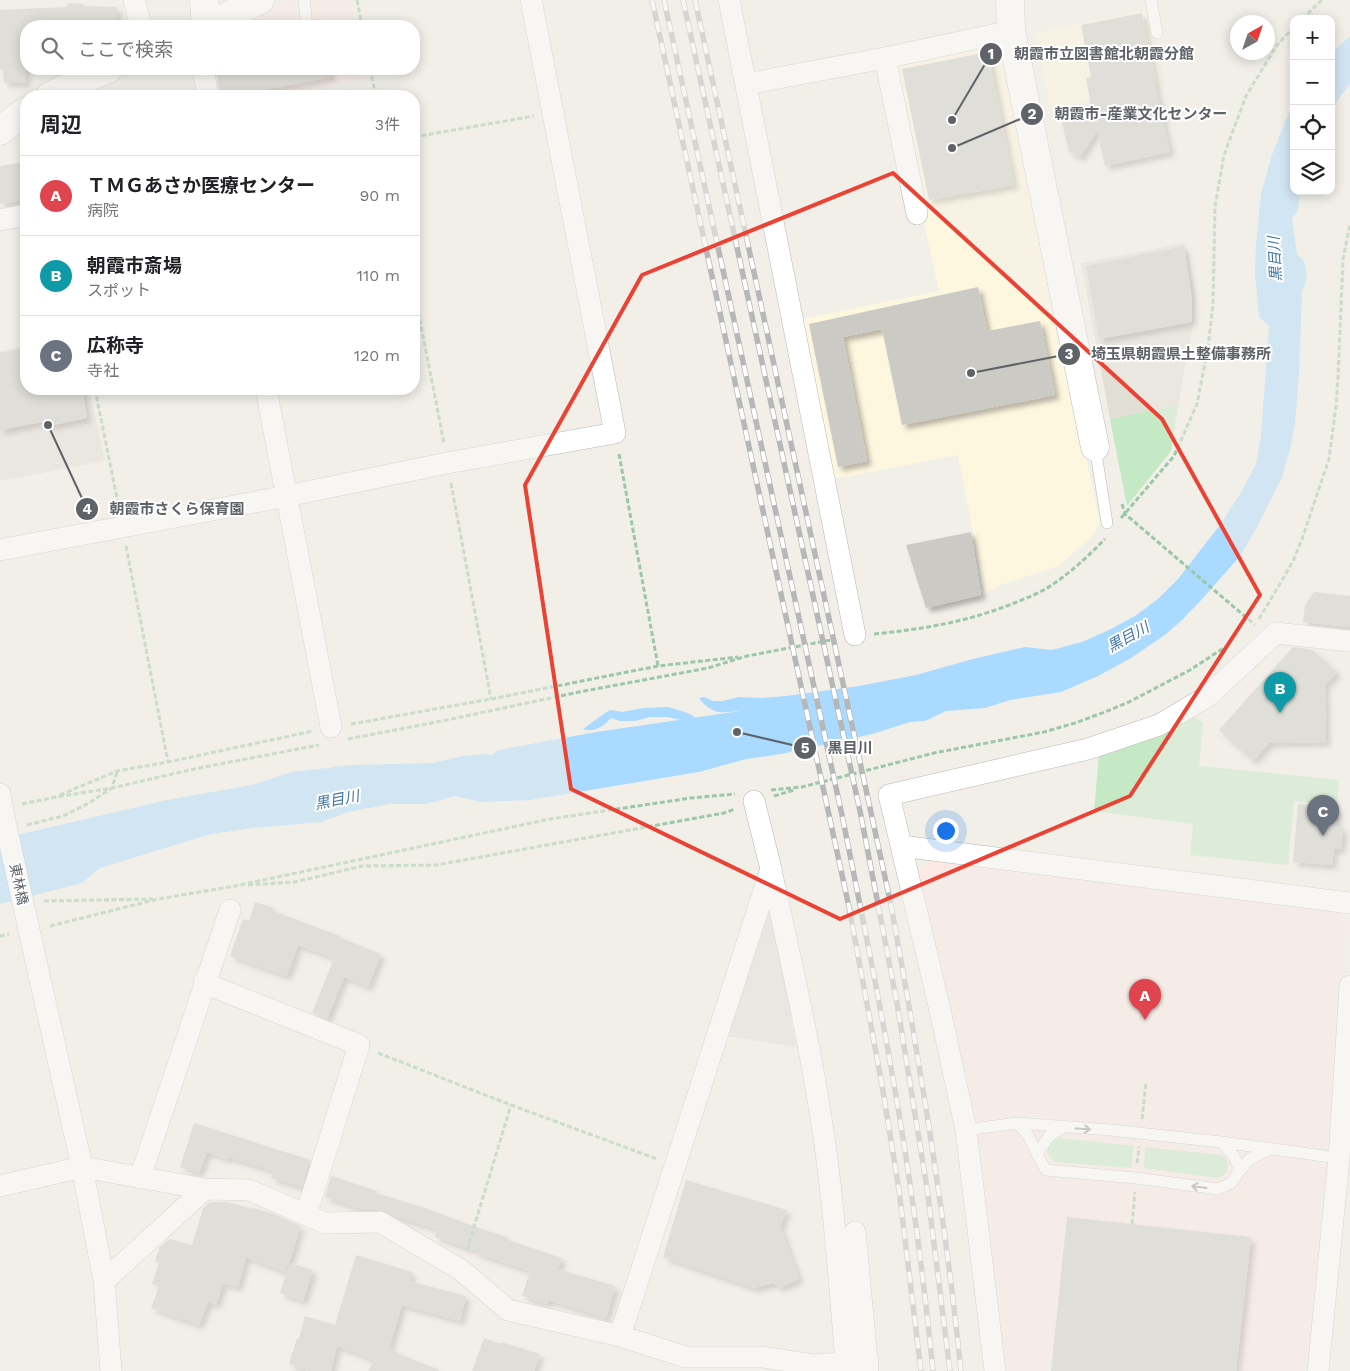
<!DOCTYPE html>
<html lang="ja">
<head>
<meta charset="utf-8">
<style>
  :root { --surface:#fff; --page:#f2f2f2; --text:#202124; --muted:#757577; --line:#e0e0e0; --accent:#ea4335 }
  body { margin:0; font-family:"Work Sans","Noto Sans JP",sans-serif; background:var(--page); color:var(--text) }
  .controls { position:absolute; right:15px; top:15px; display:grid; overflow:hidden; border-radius:10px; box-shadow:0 2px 12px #0003 }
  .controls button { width:45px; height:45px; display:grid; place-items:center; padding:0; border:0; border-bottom:1px solid var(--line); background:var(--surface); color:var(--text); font:25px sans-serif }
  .compass { position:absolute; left:1230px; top:15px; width:45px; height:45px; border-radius:50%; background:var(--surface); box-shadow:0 2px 12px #0003; rotate:40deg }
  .you { position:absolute; left:945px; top:830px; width:18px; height:18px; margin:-12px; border:4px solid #fff; border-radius:50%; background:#1a73e8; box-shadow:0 0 0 8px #1a73e833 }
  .badge { display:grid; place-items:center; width:32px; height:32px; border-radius:50%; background:var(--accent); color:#fff; font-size:16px; font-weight:700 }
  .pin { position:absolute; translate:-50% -41px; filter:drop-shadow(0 1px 2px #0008) }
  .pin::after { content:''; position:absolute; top:26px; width:18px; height:15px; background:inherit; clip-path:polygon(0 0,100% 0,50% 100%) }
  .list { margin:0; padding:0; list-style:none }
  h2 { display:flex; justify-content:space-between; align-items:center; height:65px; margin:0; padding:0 20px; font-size:21px }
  h2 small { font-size:16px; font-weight:400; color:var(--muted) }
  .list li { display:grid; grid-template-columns:32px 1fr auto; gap:15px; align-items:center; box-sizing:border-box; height:80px; padding:0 20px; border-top:1px solid var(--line) }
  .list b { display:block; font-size:19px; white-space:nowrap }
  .list p { margin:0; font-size:16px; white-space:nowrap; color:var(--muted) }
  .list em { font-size:16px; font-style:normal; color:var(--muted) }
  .icon { flex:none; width:28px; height:28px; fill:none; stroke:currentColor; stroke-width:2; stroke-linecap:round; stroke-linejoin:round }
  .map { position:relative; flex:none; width:1350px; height:1371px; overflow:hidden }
  .search { position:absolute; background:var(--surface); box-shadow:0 2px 12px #0003; left:20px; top:20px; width:400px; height:55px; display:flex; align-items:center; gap:12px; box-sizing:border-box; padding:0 18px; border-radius:20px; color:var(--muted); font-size:19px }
  .panel { position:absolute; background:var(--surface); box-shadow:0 2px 12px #0003; left:20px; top:90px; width:400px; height:305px; border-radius:20px }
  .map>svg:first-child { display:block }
</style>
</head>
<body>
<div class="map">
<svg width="1350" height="1371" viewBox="0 0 1350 1371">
  <defs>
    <filter id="shadow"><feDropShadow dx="4.5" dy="4.5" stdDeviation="2.5" flood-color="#0004"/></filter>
  </defs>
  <rect width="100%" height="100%" fill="#f1efe8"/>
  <!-- commercial -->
  <path fill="#fef7e0" d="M1148,10l14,77 -112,21 -14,-75z
    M1003,44l44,227 53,253 -5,9 -36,33 -61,20 -13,7 -27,-138 -124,24 -32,-160 137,-28 -18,-82 -27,-147z"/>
  <!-- industrial -->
  <path fill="#e0deda" d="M765,907l8,4 23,136 -70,-11z"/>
  <!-- education -->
  <path fill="#e1ded6" d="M1186,243l10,52 -2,24 -16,86 -68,14 -29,-156z
    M26,346v43h63l16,72 -105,20v-130z"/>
  <!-- medical -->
  <path fill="#fce8e6" d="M290,0h62l6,26h-124z
    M210,69h158l2,9 -89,18h-66z
    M933,857l399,50 16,15 -39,449h-303l-34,-254 -55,-240z"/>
  <!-- green -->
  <path fill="#c5e8c5" d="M1178,405l-7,46 -44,55 -17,-87z
    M1193,716l10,8 -4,42 140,14 -2,26 -43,-5 -6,64 -98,-10 3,-31 -99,-13 5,-55z
    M1059,1138l75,8 -3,22 -76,-6c-11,-8 -9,-20 4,-24z
    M1145,1147l77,8 4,3c4,10 1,18 -10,20l-72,-10z"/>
  <!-- water -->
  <path fill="#aadaff" d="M1350,36v48l-11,14 -8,14v-58z
    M1294,105v86h6l-2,19 -6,9 5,35 7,7 3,17 -5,14 -3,83 -4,48 -5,26 -8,28 -26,52 -16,27 -37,42 -21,22 -16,14 -35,24 -33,18 -37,16 -51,8 -25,8 -39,3 -21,10 -15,1 -38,12 -91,20 -35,5 -47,13 -169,28 -49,2 -26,-6 -29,8h-37l-41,8 -27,10 -68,6 -42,6 -111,34 -18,15 -82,21v-65l167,-39 85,-15 40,-13 60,-7 82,-2 29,-7 20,-2 28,4 36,-8 6,1 5,12 7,6 12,-1 15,-7 48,-5 32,-10 25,-4 6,-2 2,-4 -24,-4 -3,-2 3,-10 -14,-3h-17l-15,4h-15l-9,-3c-7,8 -17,15 -28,11l22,-16 6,-3 11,2 22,-4 24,-1 20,6 16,10 14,2 12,-4 17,2 10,-8c-21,-13 -37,11 -58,-17l5,-1 9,4h10l16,-4 22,1 25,-2 73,-10 57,-11 57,-16 52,-12 27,3 30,-8 27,-12 26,-14 23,-17 20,-20 42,-54 22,-34 14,-27 5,-27 8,-111 -10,-9 -4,-43 1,-29 5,-51 11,-39 13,-33z"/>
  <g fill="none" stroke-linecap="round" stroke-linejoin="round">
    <!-- river -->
    <path stroke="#aadaff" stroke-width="38" d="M506,768l98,-18 151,-22"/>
  </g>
  <!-- building -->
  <path fill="#cccac5" filter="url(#shadow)" d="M68,3l15,1v2l34,1 -1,19h-91l1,57h-22l-1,-14h-3v-59l66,-3z
    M1142,13l14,70 -1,1 15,68 -65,14 -8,-35 -17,26 -11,-5 -8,-33 31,-7 -6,-34 5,-1 -10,-52z
    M988,52l26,133 -85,15 -27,-131z
    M216,69h114l1,8 -99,19h-12z
    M26,162v37l-26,5v-38z
    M1184,246l8,54v22l-93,17 -13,-73z
    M978,287l9,44 53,-10 15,74 -153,30 -20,-96 -39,8 24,124 -29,6 -29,-143z
    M26,348v41h56l5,29 -38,8 -1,-5 -48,9v-77z
    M971,532l10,63 -55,13 -20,-63z
    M1314,592l36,4v31l-47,-5 2,-17z
    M1293,647l20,3 24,22 -12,13 1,57 -57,1 -16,18 -34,-31z
    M1298,804l40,4 -2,18 7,1 -2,22h-7l-2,16 -39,-3z
    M255,902l19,6 -1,3 67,25 -1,1 42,17 -13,33 -24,-10 -17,42 -15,-6 22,-55 -36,-13 -11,31 -57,-20 13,-37 6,2z
    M194,1123l116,37 -8,27 -31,-9 2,-7 -45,-14 -1,2 -20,-7 -8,21 -19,-6z
    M331,1176l46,15 -1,2 49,15 48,18 36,12 -1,2 54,18 -4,11 57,17 -9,32 -58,-18 -1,4 -25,-8 8,-25 -54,-18 1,-2 -42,-14 2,-8 -43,-13 -8,-5 -15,-2v1h-7l-39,-13z
    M686,1180l101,30 -7,16 19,53 -20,9 -5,-5 -20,5 -91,-31z
    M210,1202h18l25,7v-1l18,5 29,13 -8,28 -7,18 -39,-15 -8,30 -15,-4 -7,22 -8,-3 -9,23 -48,-17 8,-21 -7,-3 7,-21 -4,-1 4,-14 10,-9 23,6 11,-37z
    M1067,1217l184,20 -15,134h-185z
    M356,1255l56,17 -3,9 57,15 -6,25 -58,-16 -13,43 9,4 -1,1 42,17v1h-71l6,-11 -37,-14 -6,25h-22l-20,-7 8,-26 2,1 6,-23 30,9z
    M290,1263l23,7 -10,31 -23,-8z
    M484,1338l17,6v-2l39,12 -6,17h-62z"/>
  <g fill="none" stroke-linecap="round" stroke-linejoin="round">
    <!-- lane casing -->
    <g stroke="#b5b8bc" stroke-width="12">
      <path id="lane" d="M304,0l3,26
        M1151,0l6,33
        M1095,447l12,76
        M1017,1123l11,12 9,19
        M1062,1128l-13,8 -12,18 9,16 90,8 82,11 13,-6 9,-13 -6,-14 -13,-14
        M966,1130l51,-7 94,7 110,12 118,16
        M1240,1170l10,-11 20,-10"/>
    </g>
    <!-- street casing -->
    <g stroke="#b5b8bc" stroke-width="22">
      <path id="street" d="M134,0l7,26
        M729,0l126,635
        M885,58l32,156
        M203,69l5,27
        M746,84l139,-26 126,-27
        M0,220l26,-5
        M266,389l65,338
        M0,550l287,-54 160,-33 168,-30 -84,-433
        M0,794l4,23
        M901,846l449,57
        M771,870c18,82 37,165 50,248 13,81 18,163 25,244
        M27,921l55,246 22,114 7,90
        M204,983l155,62 -53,170
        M140,1178l90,-268
        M0,1186l82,-19 123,22 44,1 76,33 55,-1 81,48 47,40 112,26 66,21h77l51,8 54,-4
        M855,1232l13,139
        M104,1281l101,-92
        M620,1336l151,-467 -17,-68
        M995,1371l-29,-241 -26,-120 -51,-215 199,-46 71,-24 49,-29 68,-63 74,8
        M1318,1371l21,-213 11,-172"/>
    </g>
    <!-- secondary casing -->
    <g stroke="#b6babf" stroke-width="29">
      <path id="secondary" d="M204,0l2,26
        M1010,0l1,31 84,416
        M207,26l53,-26
        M50,96l30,-15 28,-12
        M0,131l26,-20"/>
    </g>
    <!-- path -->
    <path stroke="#9cc7a9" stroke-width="3" stroke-dasharray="5 2.5" stroke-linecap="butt" d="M357,0l5,26
      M1302,19l20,-19
      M370,69l6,27
      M414,137l120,-21
      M414,290l30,153
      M95,389l24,119
      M619,454l39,212
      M451,483l40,216
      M1122,504l3,10 6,5 124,106
      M1121,518l53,-62 23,-52 11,-57 5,-43 2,-97 9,-52 22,-59 31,-51 17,-18
      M126,546l42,216
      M1259,619l25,-42 10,-18 8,-20 27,-80 7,-53 2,-29 5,-118 7,-35
      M874,634c50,-5 92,-12 138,-30 14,-6 29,-11 41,-20 20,-13 36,-29 52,-45
      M351,724l140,-25 167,-33 80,-9
      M348,739l99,-19 132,-28 129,-24 39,-12 89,-17
      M771,790l31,-3 132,-34 110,-21 31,-9 30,-11 24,-10 61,-32 40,-26
      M60,795l57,-24 51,-9 145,-31
      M774,796l20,-6
      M22,804l34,-7 56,-9 82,-19 125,-24
      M27,825l36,-9 26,-13 23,-15 5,-16
      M248,885l47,-3 67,-16 74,-1 288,-52 11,-4
      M44,901l109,-2
      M50,926l108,-27 77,-13 315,-67 141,-21 44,-4
      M0,936l9,-2
      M378,1053l133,52 146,54
      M1142,1119l4,-37
      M1137,1163l2,-16
      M1132,1224l3,-32
      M467,1250l44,-145"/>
    <!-- lane -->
    <use href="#lane" stroke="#fff" stroke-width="11"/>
    <!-- street -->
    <use href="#street" stroke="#fff" stroke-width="21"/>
    <!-- secondary -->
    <use href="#secondary" stroke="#fff" stroke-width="28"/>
    <!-- rail casing -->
    <g stroke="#b6b7b8" stroke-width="5.5">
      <path id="rail" d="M652,0l197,907 33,178 17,105 22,181
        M664,0l178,815c25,125 51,250 69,376 9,60 16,120 22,180
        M683,0l177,811 37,192 30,185 23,183
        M695,0l196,905c28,154 54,310 70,466"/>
    </g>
    <!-- rail -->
    <use href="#rail" stroke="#fff" stroke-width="4" stroke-dasharray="11" stroke-linecap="butt"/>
    <!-- street-bridge casing -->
    <g stroke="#b5b8bc" stroke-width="22" stroke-linecap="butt">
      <path id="street-bridge" d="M4,817l23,104"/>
    </g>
    <!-- street-bridge -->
    <use href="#street-bridge" stroke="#fff" stroke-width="21"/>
  </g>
  <!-- one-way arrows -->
  <defs><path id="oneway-shaft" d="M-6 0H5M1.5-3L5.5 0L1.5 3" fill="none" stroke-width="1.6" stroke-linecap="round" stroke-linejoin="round" transform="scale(1.25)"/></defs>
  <g stroke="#979a9d">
    <use href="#oneway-shaft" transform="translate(1083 1129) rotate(3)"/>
    <use href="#oneway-shaft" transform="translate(1199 1187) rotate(-172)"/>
  </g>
  <!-- marked area -->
  <path d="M0 0H1350V1371H0ZM893,173l269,246 98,176 -130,201 -290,123 -269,-130 -46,-304 117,-210z" fill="#f1efe8" fill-opacity=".55" fill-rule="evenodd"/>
  <path fill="none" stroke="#ea4335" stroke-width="4" stroke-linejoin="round" d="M893,173l269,246 98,176 -130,201 -290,123 -269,-130 -46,-304 117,-210z"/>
  <g text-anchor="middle" stroke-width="4" stroke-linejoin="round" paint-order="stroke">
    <!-- street labels -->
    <g font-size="14" fill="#5f6368" stroke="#fff">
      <text transform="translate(19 884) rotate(78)" y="5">東林橋</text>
    </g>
    <!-- water labels -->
    <g font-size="15" font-style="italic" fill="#4174aa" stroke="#fff">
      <text transform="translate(1275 259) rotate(-93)" y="5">黒目川</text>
      <text transform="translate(1128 637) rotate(-29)" y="5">黒目川</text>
      <text transform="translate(337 800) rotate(-11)" y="5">黒目川</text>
    </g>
  </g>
  <!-- callouts -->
  <path fill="none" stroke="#5f6368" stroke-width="2" d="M952 120L991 54M952 148L1032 114M971 373L1069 354M48 425L87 509M737 732L805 748"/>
  <g fill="#5f6368" stroke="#fff" stroke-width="2">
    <circle cx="952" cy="120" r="5"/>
    <circle cx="952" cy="148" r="5"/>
    <circle cx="971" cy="373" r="5"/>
    <circle cx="48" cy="425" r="5"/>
    <circle cx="737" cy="732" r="5"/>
    <circle cx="991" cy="54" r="12"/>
    <circle cx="1032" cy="114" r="12"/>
    <circle cx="1069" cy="354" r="12"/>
    <circle cx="87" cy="509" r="12"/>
    <circle cx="805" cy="748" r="12"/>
  </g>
  <g font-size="15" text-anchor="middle" font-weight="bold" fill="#fff">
    <text x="991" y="59">1</text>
    <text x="1032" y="119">2</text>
    <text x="1069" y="359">3</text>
    <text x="87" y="514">4</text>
    <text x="805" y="753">5</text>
  </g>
  <g font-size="15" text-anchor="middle" font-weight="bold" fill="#5f6368" stroke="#fff" stroke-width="4" stroke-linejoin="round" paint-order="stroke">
    <text x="1104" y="59">朝霞市立図書館北朝霞分館</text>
    <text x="1141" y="119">朝霞市-産業文化センター</text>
    <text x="1181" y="359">埼玉県朝霞県土整備事務所</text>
    <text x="177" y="514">朝霞市さくら保育園</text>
    <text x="850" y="753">黒目川</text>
  </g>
</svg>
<div class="controls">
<button>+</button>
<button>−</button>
<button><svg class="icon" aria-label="locate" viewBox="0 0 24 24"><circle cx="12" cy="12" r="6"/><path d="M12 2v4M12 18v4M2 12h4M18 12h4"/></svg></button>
<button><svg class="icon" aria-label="layers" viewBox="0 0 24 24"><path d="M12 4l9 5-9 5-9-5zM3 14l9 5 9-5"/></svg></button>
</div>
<svg class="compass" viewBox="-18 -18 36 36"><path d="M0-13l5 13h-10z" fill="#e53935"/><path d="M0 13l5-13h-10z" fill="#757577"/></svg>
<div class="you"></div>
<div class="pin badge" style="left:1145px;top:1020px;background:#e0444e">A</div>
<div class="pin badge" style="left:1280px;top:713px;background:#0f9aa8">B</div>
<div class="pin badge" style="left:1323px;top:836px;background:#6b7280">C</div>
<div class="search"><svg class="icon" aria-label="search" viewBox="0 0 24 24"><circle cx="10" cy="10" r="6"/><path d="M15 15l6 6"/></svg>ここで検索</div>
<section class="panel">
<h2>周辺<small>3件</small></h2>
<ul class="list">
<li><span class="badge" style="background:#e0444e">A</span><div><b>ＴＭＧあさか医療センター</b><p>病院</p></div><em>90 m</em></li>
<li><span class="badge" style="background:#0f9aa8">B</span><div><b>朝霞市斎場</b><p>スポット</p></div><em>110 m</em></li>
<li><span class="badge" style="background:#6b7280">C</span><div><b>広称寺</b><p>寺社</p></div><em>120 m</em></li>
</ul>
</section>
</div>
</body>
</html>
